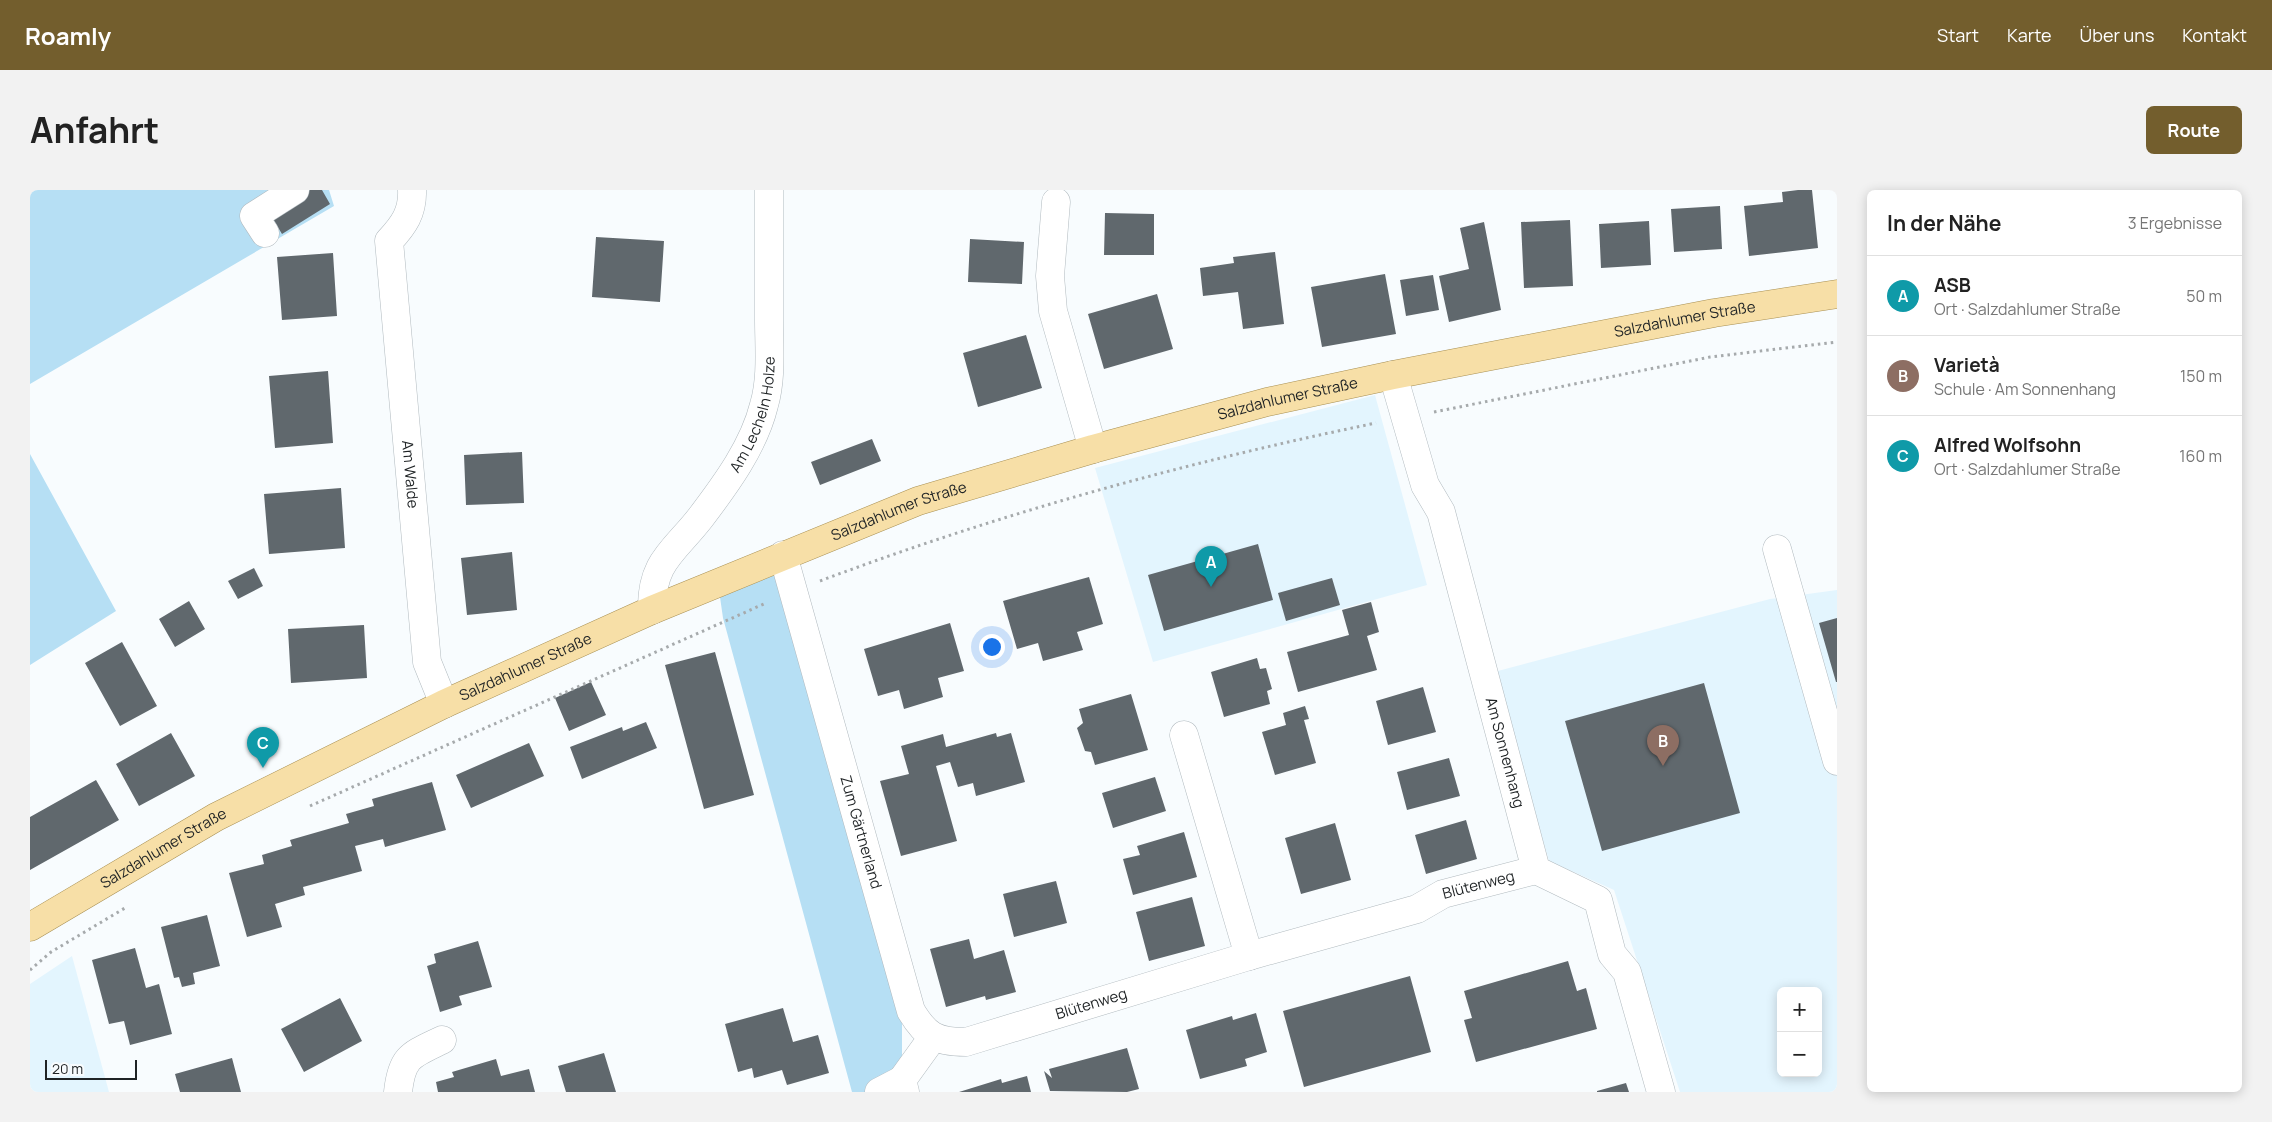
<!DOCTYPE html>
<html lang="de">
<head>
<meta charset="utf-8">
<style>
  :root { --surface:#fff; --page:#f2f2f2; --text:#222; --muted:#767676; --line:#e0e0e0; --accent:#735e2d }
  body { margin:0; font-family:Manrope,sans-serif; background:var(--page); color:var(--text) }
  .controls { position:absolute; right:15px; bottom:15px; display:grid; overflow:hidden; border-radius:8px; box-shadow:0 2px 12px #0003 }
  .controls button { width:45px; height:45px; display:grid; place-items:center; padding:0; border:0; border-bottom:1px solid var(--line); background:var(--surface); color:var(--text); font:25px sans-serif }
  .scale { position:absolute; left:15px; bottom:12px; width:92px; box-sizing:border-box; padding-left:5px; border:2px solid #1f2325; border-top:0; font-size:14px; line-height:18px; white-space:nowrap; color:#1f2325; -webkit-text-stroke:4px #f8fcfe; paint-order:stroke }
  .you { position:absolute; left:961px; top:456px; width:18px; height:18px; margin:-12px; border:4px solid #fff; border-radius:50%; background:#1a73e8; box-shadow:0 0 0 8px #1a73e833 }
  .badge { display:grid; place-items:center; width:32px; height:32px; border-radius:50%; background:var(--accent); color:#fff; font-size:16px; font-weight:700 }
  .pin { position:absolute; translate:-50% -41px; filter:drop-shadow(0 1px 2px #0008) }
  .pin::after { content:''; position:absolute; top:26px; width:18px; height:15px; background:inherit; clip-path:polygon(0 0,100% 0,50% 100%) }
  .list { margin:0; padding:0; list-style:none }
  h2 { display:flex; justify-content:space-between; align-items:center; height:65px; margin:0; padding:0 20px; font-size:21px }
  h2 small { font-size:16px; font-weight:400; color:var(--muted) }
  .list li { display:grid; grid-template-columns:32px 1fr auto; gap:15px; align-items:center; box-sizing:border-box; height:80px; padding:0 20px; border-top:1px solid var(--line) }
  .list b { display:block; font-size:19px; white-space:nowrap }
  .list p { margin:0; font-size:16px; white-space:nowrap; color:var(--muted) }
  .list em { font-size:16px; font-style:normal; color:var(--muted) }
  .map { position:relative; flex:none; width:1807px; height:902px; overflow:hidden; border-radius:8px }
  header { display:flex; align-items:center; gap:30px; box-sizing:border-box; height:70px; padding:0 25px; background:var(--accent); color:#fff }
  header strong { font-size:24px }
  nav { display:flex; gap:28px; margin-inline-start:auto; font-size:18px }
  .intro { display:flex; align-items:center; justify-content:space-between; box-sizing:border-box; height:120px; padding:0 30px }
  h1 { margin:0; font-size:35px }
  .button { padding:12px 22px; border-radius:8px; background:var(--accent); color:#fff; font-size:18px; font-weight:700 }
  main { display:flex; gap:30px; padding:0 30px }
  aside { flex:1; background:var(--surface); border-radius:8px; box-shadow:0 2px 12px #0003 }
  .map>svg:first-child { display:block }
</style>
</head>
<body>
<header>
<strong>Roamly</strong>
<nav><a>Start</a><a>Karte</a><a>Über uns</a><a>Kontakt</a></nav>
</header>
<div class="intro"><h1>Anfahrt</h1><a class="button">Route</a></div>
<main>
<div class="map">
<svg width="1807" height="902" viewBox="0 0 1807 902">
  <rect width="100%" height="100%" fill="#f8fcfe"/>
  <!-- built -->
  <path fill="#e3f5fe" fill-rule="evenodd" d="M1345,205l52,190 -274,77 -58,-194z
    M1807,400v502h-157l-66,-202 -65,-29 -55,-189 276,-73zM1751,801h37v82h-37z
    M42,766l37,136h-79v-108z"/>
  <!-- green -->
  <path fill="#b6dff4" d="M0,0h299l5,16 -304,178z
    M0,264l86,157 -86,54z
    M753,365l119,468v57l3,12h-53l-129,-474 -5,-35z"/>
  <!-- building -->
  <path fill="#60686d" d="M280,0h12l8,14 -48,30 -12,-20z
    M1768,0h14l6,58 -69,8 -5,-50 39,-4 -1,-10z
    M1690,16l2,43 -48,3 -3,-43z
    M1075,23l49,1v41h-50z
    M1540,30l3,66 -49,2 -3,-66z
    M1619,31l2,44 -50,3 -2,-44z
    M1454,32l17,88 -52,12 -10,-46 30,-7 -9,-41z
    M566,47l68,4 -4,61 -68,-5z
    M940,49l54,3 -2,42 -54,-2z
    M1245,62l9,72 -41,5 -5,-37 -35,4 -3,-28 34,-5 -1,-6z
    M303,63l4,63 -55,4 -5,-63z
    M1355,84l11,60 -74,13 -11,-60z
    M1403,85l6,35 -33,6 -6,-36z
    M1127,104l16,55 -69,20 -16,-55z
    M996,145l16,53 -64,19 -15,-54z
    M298,181l5,72 -58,5 -6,-72z
    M842,249l9,22 -61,24 -9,-23z
    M492,262l2,51 -58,2 -2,-50z
    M311,298l4,60 -76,6 -5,-60z
    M1228,354l15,56 -109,31 -16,-56z
    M482,362l5,58 -50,5 -6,-57z
    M224,378l9,18 -25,13 -10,-18z
    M1059,387l14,47 -26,8 6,18 -40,11 -5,-18 -21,6 -14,-48z
    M1302,388l8,27 -54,16 -8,-28z
    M159,411l16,28 -30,18 -16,-28z
    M1341,412l8,30 -12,4 10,34 -79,22 -11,-40 62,-17 -7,-25z
    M1807,428v64h-1l-17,-59z
    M920,433l14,48 -26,7 5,19 -39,12 -5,-19 -21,6 -14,-47z
    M334,435l3,53 -76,5 -3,-54z
    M92,452l35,64 -37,20 -35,-63z
    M685,462l39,143 -50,14 -39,-144z
    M1227,468l3,11 6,-1 6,21 -5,2 3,13 -46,13 -13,-45z
    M561,492l15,33 -37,16 -14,-33z
    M1674,493l36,130 -138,38 -37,-130z
    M1393,497l13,45 -48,13 -12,-44z
    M1101,504l17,56 -53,15 -4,-13 -6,-1 -8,-23 6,-5 -4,-14z
    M1275,516l4,13 -5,1 12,43 -41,12 -13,-43 24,-7 -3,-12z
    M616,532l11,26 -75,31 -12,-32 52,-20 1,4z
    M141,543l24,43 -56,30 -23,-42z
    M966,543l1,4 14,-4 14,49 -49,14 -3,-13 -15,4 -8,-25 -14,4 21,75 -56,15 -21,-75 29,-7 -8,-28 42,-12 3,13z
    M499,553l15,33 -73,32 -15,-33z
    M1419,568l11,38 -53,14 -10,-38z
    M1125,587l11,34 -53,17 -11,-35z
    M66,590l23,40 -89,50v-53z
    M402,592l14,48 -61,17 -2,-8 -28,7 7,25 -59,16 2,8 -30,9 7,23 -35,10 -18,-64 35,-9 -2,-9 30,-9 -2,-6 59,-17 -3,-9 28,-8 -2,-7z
    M1436,630l11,39 -51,15 -11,-39z
    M1305,633l16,57 -50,14 -16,-56z
    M1154,642l13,45 -64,18 -10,-36 17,-4 -3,-9z
    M1026,691l11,42 -53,14 -11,-43z
    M1162,707l13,49 -56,15 -13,-49z
    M177,725l13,51 -27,7 2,11 -13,3 -3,-10 -5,1 -13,-51z
    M939,749l5,20 30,-9 12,42 -30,8 -1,-4 -39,11 -16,-58z
    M448,751l14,46 -33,9 3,9 -22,7 -13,-46 9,-3 -2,-9z
    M105,758l11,40 13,-4 13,50 -42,11 -6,-24 -15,3 -17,-64z
    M1538,771l9,30 9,-3 11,41 -121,33 -12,-42 8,-2 -8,-27z
    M1380,786l21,76 -127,35 -21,-76z
    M310,808l22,43 -58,31 -23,-43z
    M753,818l10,34 25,-7 11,38 -42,12 -5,-15 -28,8 -2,-10 -14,4 -13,-48z
    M1226,823l11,39 -22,7 2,7 -47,13 -14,-49 46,-14 1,4z
    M1097,858l12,41 -12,3 -77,-1 -6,-20 8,7 -3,-9z
    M574,863l12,39h-50l-8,-26z
    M202,868l9,34h-61l-5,-18z
    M466,869l5,17 28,-7 6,23h-97l-2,-10 18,-5 -2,-5z
    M997,886l4,16h-72l42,-13 1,4z
    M1596,893l3,9h-32v-1z"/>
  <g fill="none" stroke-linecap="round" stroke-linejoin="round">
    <!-- minor casing -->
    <g stroke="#b1babf" stroke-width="29">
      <g id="minor">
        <path id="s1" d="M382,0c1,22 -8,35 -23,51l38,421 17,42"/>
        <path d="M1026,12l-6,74 3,35 40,138"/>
        <path d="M235,43l-11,-17 41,-26"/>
        <path id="s2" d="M1363,185l32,110 16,27 95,358 62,30 14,54 15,18 34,120"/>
        <path d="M1747,359l60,212"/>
        <path id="s3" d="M753,365l128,456c15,25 25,31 55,31l283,-86 168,-47 26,-15 93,-24"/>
        <path id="s4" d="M622,420c-1,-49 23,-59 49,-93 25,-33 53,-71 63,-112 8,-27 5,-58 5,-86 0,-43 0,-86 0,-129"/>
        <path d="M1154,545l65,221"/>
        <path d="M368,902c4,-36 13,-37 44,-52"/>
        <path d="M849,902l23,-12"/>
        <path d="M875,902l-3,-12 31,-43"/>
      </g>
    </g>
    <!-- major casing -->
    <g stroke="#a89054" stroke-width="29">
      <g id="major">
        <path id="s5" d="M0,737l186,-110 228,-113 208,-94 266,-109 175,-52 174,-47 126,-27 321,-62 123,-19"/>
      </g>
    </g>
    <!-- path -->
    <path stroke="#a6aaac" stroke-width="3" stroke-dasharray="2.5 4" stroke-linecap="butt" d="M1404,222l276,-55 127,-15
      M790,391c181,-68 367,-119 556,-158
      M280,616l456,-203
      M0,780l21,-18 74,-44"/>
    <!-- minor -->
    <use href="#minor" stroke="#fff" stroke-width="28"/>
    <!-- major -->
    <use href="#major" stroke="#f7dfa7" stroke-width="28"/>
  </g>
  <g text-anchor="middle" stroke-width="5" stroke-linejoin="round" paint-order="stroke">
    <!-- street labels -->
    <g font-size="15" fill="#1f2325" stroke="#f8fcfe">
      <text dy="5" stroke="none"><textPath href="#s5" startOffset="1775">Salzdahlumer Straße</textPath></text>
      <text dy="5" stroke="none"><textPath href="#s5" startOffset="1370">Salzdahlumer Straße</textPath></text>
      <text dy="5" stroke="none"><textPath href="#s4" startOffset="226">Am Lecheln Holze</textPath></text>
      <text dy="5" stroke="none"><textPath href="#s1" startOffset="292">Am Walde</textPath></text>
      <text dy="5" stroke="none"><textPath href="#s5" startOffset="965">Salzdahlumer Straße</textPath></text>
      <text dy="5" stroke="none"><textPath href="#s5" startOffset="560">Salzdahlumer Straße</textPath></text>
      <text dy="5" stroke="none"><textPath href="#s2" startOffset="395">Am Sonnenhang</textPath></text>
      <text dy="5" stroke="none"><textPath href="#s3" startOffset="288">Zum Gärtnerland</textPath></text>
      <text dy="5" stroke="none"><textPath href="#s5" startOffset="155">Salzdahlumer Straße</textPath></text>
      <text dy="5" stroke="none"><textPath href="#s3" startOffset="1078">Blütenweg</textPath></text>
      <text dy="5" stroke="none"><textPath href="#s3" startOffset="672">Blütenweg</textPath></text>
    </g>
  </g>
</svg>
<div class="controls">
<button>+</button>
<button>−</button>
</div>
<div class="scale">20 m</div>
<div class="you"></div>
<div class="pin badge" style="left:1181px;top:397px;background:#0f9aa8">A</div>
<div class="pin badge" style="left:1633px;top:576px;background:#8d6e63">B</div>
<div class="pin badge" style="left:233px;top:578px;background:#0f9aa8">C</div>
</div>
<aside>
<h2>In der Nähe<small>3 Ergebnisse</small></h2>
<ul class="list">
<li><span class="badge" style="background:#0f9aa8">A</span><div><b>ASB</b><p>Ort · Salzdahlumer Straße</p></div><em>50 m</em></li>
<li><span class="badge" style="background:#8d6e63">B</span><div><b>Varietà</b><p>Schule · Am Sonnenhang</p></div><em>150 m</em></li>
<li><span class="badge" style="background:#0f9aa8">C</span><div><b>Alfred Wolfsohn</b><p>Ort · Salzdahlumer Straße</p></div><em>160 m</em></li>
</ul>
</aside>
</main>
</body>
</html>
